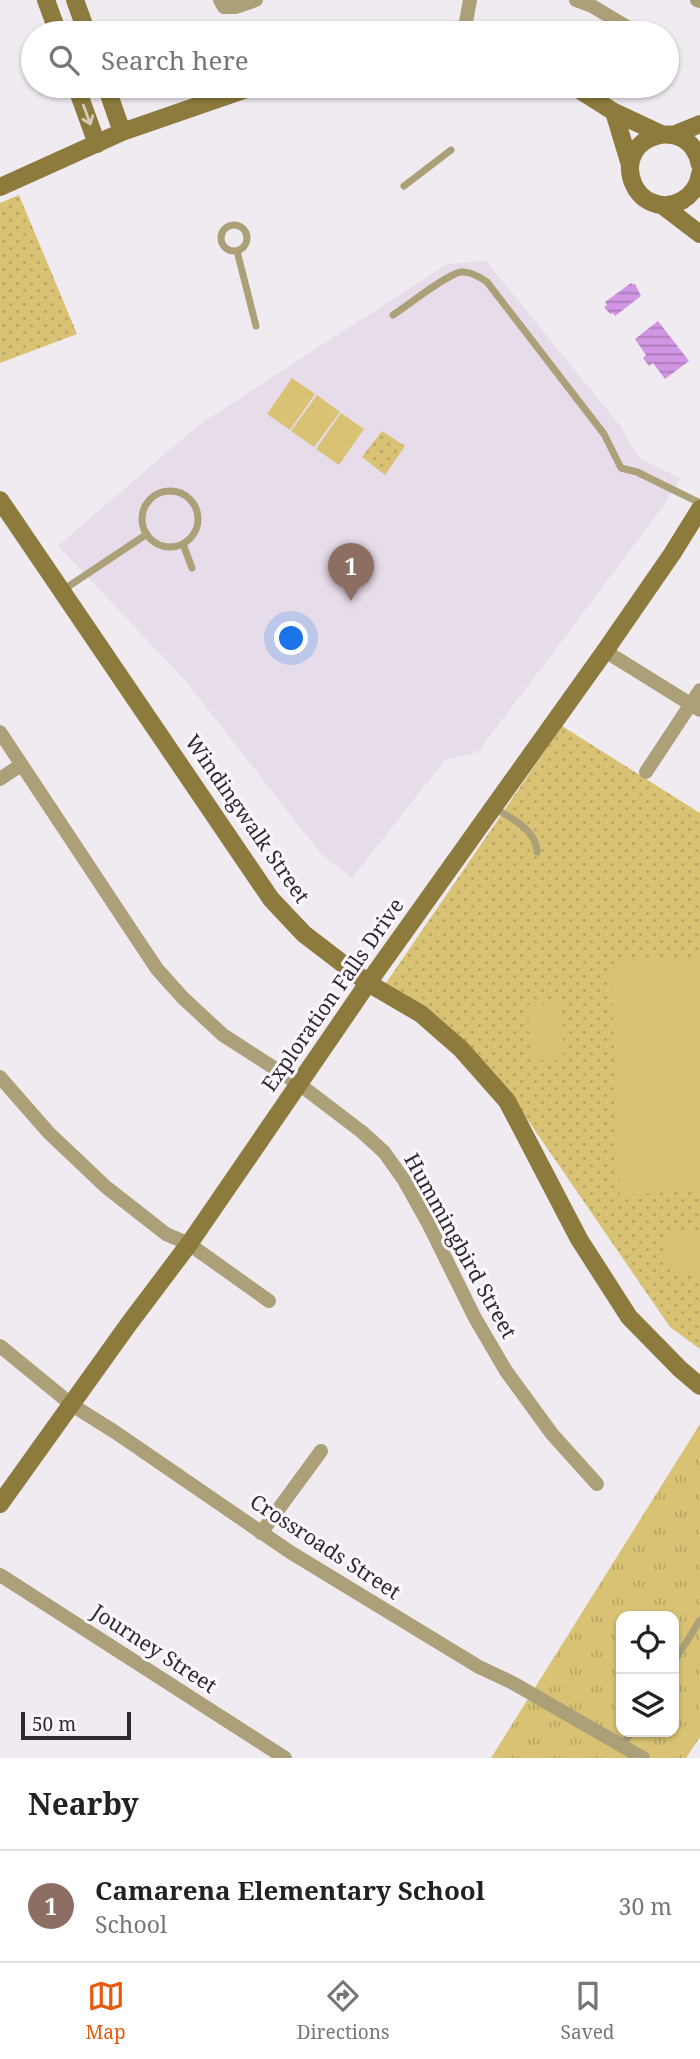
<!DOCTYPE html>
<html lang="en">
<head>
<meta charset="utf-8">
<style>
  :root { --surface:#fff; --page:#f2f2f2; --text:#222; --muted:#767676; --line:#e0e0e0; --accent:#ea580c }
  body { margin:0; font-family:"Noto Serif",serif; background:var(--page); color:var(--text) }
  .controls { position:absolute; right:21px; bottom:21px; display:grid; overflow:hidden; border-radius:14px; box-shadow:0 2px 5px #0004 }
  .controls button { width:63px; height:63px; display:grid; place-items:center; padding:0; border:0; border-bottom:2px solid var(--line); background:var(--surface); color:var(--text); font:35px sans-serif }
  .scale { position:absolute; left:21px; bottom:18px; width:110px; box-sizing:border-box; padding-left:7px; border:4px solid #2e2b2e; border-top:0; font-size:19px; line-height:24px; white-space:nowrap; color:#2e2b2e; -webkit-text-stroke:5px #fdf7ff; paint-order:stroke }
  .you { position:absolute; left:292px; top:639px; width:24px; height:24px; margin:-18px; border:5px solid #fff; border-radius:50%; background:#1a73e8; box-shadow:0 0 0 10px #1a73e833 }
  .badge { display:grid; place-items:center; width:46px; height:46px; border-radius:50%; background:var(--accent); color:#fff; font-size:23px; font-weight:700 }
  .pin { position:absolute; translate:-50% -58px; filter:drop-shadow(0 2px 4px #0008) }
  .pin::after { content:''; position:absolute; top:37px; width:24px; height:21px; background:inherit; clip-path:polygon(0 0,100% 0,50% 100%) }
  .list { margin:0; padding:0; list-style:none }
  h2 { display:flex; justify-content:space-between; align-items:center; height:91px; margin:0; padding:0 28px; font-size:30px }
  h2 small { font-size:23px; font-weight:400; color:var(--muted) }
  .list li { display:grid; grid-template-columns:46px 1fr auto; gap:21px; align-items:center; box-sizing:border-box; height:112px; padding:0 28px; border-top:2px solid var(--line) }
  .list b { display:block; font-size:26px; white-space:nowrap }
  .list p { margin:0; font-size:23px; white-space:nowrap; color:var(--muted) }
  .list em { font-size:23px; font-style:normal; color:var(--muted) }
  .icon { flex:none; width:38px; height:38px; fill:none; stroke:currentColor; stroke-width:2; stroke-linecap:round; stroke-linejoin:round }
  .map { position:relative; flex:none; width:700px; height:1758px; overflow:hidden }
  .search { position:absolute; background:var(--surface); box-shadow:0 2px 5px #0004; left:21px; right:21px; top:21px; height:77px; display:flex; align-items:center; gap:18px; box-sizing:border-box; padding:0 24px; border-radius:38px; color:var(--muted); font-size:26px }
  .sheet { height:203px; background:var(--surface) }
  nav { display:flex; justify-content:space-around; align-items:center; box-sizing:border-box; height:98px; border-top:2px solid var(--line); background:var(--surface); font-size:19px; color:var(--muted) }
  nav a { display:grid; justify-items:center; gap:4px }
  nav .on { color:var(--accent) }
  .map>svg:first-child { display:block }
</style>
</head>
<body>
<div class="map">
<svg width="700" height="1758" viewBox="0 0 700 1758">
  <defs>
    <pattern id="grass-tufts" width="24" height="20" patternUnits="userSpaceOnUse" patternTransform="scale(1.75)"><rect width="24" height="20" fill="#d9c274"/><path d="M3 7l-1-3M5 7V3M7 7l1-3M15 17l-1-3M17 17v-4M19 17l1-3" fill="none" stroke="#bba765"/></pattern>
    <pattern id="park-dots" width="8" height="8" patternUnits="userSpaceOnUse" patternTransform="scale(1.75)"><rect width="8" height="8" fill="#d9c274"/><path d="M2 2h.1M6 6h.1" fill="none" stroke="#bba765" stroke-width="1.8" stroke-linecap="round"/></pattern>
    <pattern id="water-rules" width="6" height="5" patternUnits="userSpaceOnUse" patternTransform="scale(1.75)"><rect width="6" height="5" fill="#d196e3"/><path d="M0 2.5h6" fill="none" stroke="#aa7bb8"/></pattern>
  </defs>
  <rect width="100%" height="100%" fill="#f0eaf1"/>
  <!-- built -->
  <path fill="#e7dcea" d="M486,261l135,166 18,31 41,20 -16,27 -186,247 -33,8 -93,118 -30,-23 -138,-176 -126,-133 142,-122 247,-160z"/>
  <!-- grass -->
  <path fill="url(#grass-tufts)" fill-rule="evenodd" d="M700,1424v313l-14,21h-195zM621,1616h53v116h-53z"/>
  <!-- park -->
  <path fill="url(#park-dots)" d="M19,195l58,139 -77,29v-160z
    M382,431l23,15 -20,29 -23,-18z
    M562,726l138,87v536l-30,-22 -165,-240 -101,-90 -18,-14z"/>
  <!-- pitch -->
  <path fill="#d9c274" d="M292,378l23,16 -25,36 -23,-16z
    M317,395l23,17 -26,35 -23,-16z
    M341,413l23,16 -25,36 -23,-16z
    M700,957v233l-80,5 -9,-223 9,-11z
    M561,1003l3,57 -33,1 -3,-56z
    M700,1230v42l-26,1 -7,-7 -2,-27 6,-7z"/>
  <!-- water -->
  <path fill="url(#water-rules)" d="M631,283l2,2 2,-1 6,12 -26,20 -2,-3 -3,1 -6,-7 3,-2 -2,-3z
    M658,321l31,40 -24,18 -12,-16 -4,3 -6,-8 3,-3 -11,-16z"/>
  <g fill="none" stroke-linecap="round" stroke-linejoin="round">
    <!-- lane -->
    <path stroke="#aca079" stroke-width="7" d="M458,87v-1
      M404,186l47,-36
      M221 238a13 13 0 1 1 26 0a13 13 0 1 1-26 0Z
      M237,251l19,75
      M393,315c14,-9 54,-41 68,-43 9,-1 19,5 26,10l117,152 17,34 16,4 63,31
      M142 519a28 28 0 1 1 56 0a28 28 0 1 1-56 0Z
      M183,544l9,24
      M63,590l84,-56
      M494,808c17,10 42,21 43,44
      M674,1662l26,-42
      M622,1746l9,-14"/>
    <!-- street -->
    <path stroke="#aca079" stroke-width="14" d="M220,0l4,7h12l20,-7
      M576,0l16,6 45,27
      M697,0l3,1
      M464,33l6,-33
      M605,651l95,59
      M0,732l135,204 22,33 26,29 40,37 76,49 63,48 22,20 20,28 24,43 47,95 31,53 46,63 45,50
      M646,772l54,-82
      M0,779l21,-14
      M0,1077l49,56 57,54 60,47 23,10 80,57
      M0,1346l72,59 43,27 175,120 189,115 34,16 130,75
      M261,1533l60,-82
      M0,1575l285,183"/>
    <!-- secondary -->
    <path stroke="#8d7b3d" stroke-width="18" d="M46,0l12,33
      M75,0l12,33
      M76,86l21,58
      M106,86l16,46
      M573,86l41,26 47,22
      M614,112l16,53
      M673,135l27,-11
      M700,165c-10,-53 -86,-30 -67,18 3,8 10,16 18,19 21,10 46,-5 49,-28
      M0,187l122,-55 133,-46
      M662,205l38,29
      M0,500l271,399 33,35 64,49 53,31 40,35 46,52 72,138 50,78 51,52 20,17
      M0,1504l128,-179 61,-81 179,-261 237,-332 67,-97 28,-45"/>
  </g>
  <!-- one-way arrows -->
  <defs><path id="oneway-shaft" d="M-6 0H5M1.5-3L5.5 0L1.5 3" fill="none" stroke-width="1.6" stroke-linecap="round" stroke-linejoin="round" transform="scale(1.75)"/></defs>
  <use stroke="#d6ccbb" href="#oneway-shaft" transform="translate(87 115) rotate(70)"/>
  <g text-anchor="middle" stroke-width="6" stroke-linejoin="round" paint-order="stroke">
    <!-- street labels -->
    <g font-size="21" fill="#2e2b2e" stroke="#fdf7ff">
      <text transform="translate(247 819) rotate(55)" y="7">Windingwalk Street</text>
      <text transform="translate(333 995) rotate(-55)" y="7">Exploration Falls Drive</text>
      <text transform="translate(460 1246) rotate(61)" y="7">Hummingbird Street</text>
      <text transform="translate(325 1547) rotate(33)" y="7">Crossroads Street</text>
      <text transform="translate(154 1649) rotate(33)" y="7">Journey Street</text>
    </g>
  </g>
</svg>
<div class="controls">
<button><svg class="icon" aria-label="locate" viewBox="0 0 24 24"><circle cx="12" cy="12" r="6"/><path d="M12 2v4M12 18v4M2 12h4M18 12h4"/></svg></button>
<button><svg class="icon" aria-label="layers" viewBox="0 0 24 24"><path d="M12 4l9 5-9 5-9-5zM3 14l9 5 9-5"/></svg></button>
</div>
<div class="scale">50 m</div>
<div class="you"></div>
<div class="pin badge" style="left:351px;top:601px;background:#8d6e63">1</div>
<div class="search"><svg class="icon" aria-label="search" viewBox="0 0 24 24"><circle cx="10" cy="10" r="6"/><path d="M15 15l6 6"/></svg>Search here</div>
</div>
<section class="sheet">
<h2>Nearby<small></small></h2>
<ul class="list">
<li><span class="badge" style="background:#8d6e63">1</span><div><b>Camarena Elementary School</b><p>School</p></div><em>30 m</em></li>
</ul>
</section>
<nav>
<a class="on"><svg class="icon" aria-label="map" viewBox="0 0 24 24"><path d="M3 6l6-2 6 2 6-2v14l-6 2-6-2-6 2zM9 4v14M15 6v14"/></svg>Map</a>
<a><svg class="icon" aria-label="directions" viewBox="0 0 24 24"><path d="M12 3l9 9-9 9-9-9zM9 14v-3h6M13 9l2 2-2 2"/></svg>Directions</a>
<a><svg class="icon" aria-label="saved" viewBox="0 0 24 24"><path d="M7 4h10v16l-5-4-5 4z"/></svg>Saved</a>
</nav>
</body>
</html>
